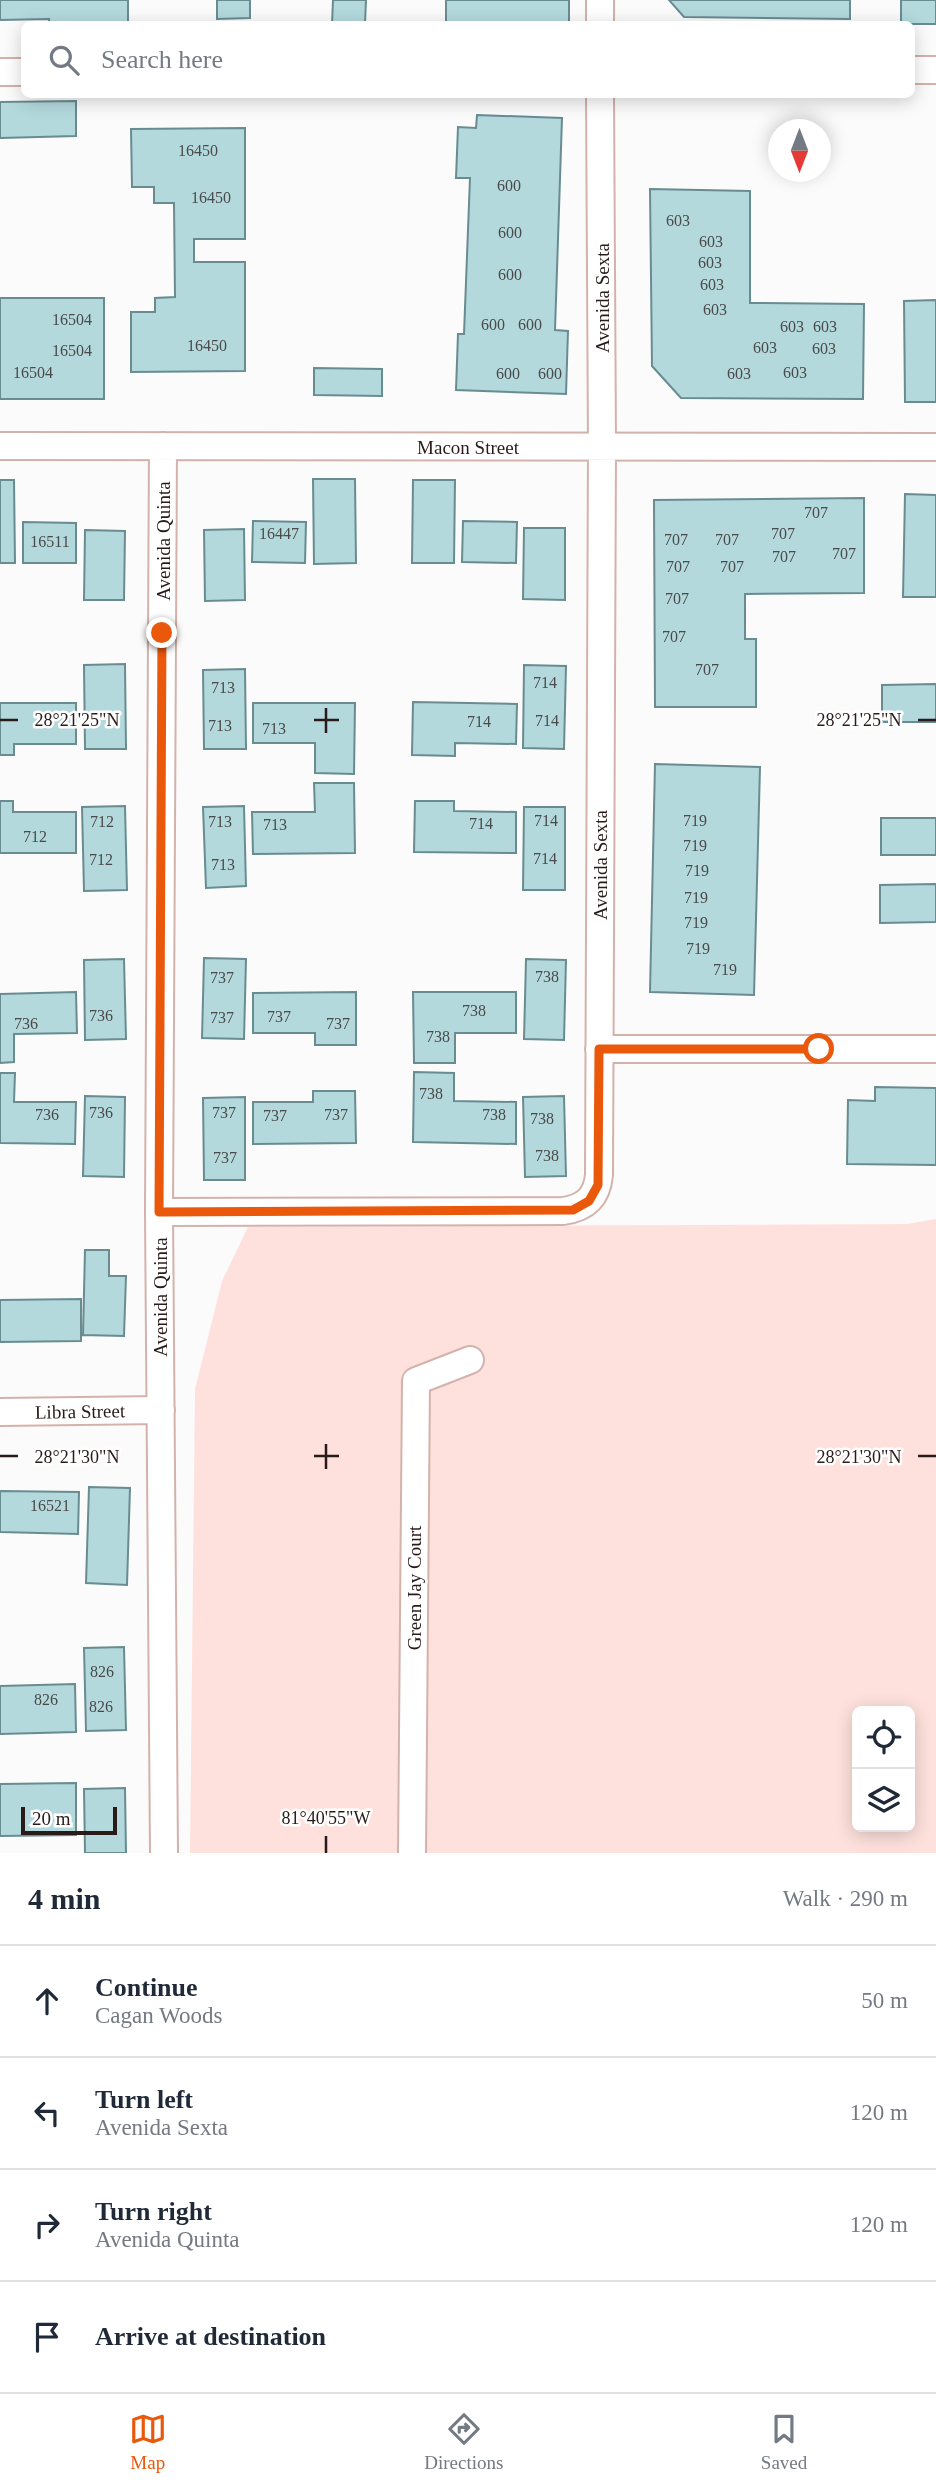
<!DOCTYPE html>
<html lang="en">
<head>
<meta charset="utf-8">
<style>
  :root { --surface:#fff; --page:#f6f6f7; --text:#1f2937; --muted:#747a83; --line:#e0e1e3; --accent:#ea580c }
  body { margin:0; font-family:Georgia,serif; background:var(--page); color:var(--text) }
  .controls { position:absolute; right:21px; bottom:21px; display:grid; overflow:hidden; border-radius:10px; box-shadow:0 4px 18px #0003 }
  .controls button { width:63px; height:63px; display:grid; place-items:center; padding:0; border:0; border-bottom:2px solid var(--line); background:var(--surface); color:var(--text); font:35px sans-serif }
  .compass { position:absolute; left:768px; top:119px; width:63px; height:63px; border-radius:50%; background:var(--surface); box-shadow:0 4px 18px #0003; rotate:180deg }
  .scale { position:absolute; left:21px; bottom:18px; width:96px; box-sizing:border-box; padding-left:7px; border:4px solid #281b19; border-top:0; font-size:19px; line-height:24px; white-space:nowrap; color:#281b19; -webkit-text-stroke:5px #fff; paint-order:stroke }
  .stop { position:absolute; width:21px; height:21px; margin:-16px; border:5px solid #ea580c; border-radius:50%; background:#fff }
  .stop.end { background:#ea580c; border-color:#fff; box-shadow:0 2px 7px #0008 }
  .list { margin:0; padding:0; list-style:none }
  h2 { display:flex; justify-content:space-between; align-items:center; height:91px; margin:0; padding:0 28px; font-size:30px }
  h2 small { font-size:23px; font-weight:400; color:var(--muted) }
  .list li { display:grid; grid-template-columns:46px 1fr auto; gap:21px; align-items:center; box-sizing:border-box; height:112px; padding:0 28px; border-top:2px solid var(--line) }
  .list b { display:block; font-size:26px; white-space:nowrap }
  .list p { margin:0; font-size:23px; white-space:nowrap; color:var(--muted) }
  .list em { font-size:23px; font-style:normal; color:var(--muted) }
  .icon { flex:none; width:38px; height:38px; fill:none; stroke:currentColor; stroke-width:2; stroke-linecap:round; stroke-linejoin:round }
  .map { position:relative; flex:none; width:936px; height:1853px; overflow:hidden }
  .search { position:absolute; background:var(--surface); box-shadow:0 4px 18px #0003; left:21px; right:21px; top:21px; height:77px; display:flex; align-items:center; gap:18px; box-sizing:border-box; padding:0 24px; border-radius:10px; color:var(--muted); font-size:26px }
  .sheet { height:539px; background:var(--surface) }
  nav { display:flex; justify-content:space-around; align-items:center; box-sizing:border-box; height:98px; border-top:2px solid var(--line); background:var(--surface); font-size:19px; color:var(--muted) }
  nav a { display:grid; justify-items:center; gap:4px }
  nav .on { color:var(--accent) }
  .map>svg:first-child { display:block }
</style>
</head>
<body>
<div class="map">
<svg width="936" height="1853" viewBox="0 0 936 1853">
  <rect width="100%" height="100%" fill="#fbfbfb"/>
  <!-- green -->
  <path fill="#fee1dc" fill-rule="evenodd" d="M936,1219v634h-746l5,-464 27,-108 26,-54 659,-3zM857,1711h53v116h-53z"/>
  <!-- building -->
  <path fill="#b3d9dd" stroke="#688c90" stroke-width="2" d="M0,0h128v24h-79v-5l-49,1z
    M217,0h33v18l-33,1z
    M333,0h33l-1,24h-33z
    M446,0h123v24h-123z
    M669,0h181v19l-166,-2z
    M901,0h35v24h-35z
    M76,101v35l-76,2v-36z
    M477,115l85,3 -7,212 13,1 -2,63 -110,-4 2,-56h6l6,-156h-14l2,-51 18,1z
    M245,128v111h-51v23h51v109l-114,1v-60h24v-14l20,-1 -1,-94h-20v-16h-22l-1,-58z
    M650,189l100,2v112l114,1 -1,95 -182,-1 -29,-32z
    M0,298h104v101h-104z
    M936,300v102h-31l-1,-101z
    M314,368l68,1v27l-68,-1z
    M313,479h42l1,84 -42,1z
    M0,480h14l1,83h-15z
    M413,480h42l-1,83h-42z
    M905,494l31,1v102h-33z
    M864,498v95l-119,1v45h11v68h-101l-1,-207z
    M253,521l53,1 -1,41 -53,-1z
    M463,521l54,1 -1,41 -54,-1z
    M23,522l53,1v40h-53z
    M524,528h41v72l-42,-1z
    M244,529l1,71 -40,1 -1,-71z
    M85,530l40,1 -1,69h-40z
    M125,664l1,85h-41l-1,-84z
    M524,665l42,1 -2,83 -41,-1z
    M245,669l1,80h-42l-1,-79z
    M936,684v38h-54v-37z
    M413,702l104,2 -1,40 -61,-1v13l-43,-1z
    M0,703h76v41h-62v11h-14z
    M253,703h102l-1,71 -39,-1v-30h-62z
    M655,764l105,3 -6,228 -104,-3z
    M314,783h40l1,70 -102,1 -1,-42h63z
    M0,801h13v11h63v41h-76z
    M415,801h39v10l62,1v41l-102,-1z
    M125,806l2,84 -43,1 -2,-84z
    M244,806l2,80 -40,2 -3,-81z
    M524,807h41v83h-42z
    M881,818h55v37h-55z
    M936,884v38l-56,1v-38z
    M204,958l42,1 -2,80 -42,-1z
    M124,959l2,80 -41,1 -1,-80z
    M526,959l40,1 -2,80 -40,-1z
    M76,992l1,41 -63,1v28l-14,1v-69z
    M356,992v53h-41v-12h-62v-40z
    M413,992h103v41h-61v30h-41z
    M414,1072l40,1v28l62,1v42l-103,-2z
    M0,1073h15l-1,29h62l-1,42 -75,-1z
    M875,1087l61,1v77l-89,-1 1,-64 27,1z
    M313,1091h42l1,52 -103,1v-42h60z
    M85,1096l40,1 -1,80 -41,-1z
    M564,1096l2,80 -41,1 -2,-80z
    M245,1097v83h-41l-1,-82z
    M85,1250h24v26h17l-2,60 -41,-1z
    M81,1299v42l-81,1v-42z
    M89,1487l41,1 -3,97 -41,-2z
    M0,1491l79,1 -1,42 -78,-2z
    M124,1647l2,83 -40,1 -2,-83z
    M75,1684l1,48 -76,2v-48z
    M76,1783v52l-76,1v-52z
    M125,1788l1,65h-41l-1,-64z"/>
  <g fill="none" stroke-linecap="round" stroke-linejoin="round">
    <!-- street casing -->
    <g stroke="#d4b2ac" stroke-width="30">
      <path id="street" d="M600,0v24
        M912,70h24
        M0,72h24
        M0,446l936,1
        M163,446l-4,766 5,641
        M599,1049h337
        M159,1212l404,-1c22,-3 34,-14 36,-36l3,-727 -2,-354
        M0,1412l161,-2
        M412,1853l4,-472 54,-21"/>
    </g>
    <!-- street -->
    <use href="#street" stroke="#fff" stroke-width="26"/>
  </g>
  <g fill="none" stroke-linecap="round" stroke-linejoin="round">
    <!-- route -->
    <path stroke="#ea580c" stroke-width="9" d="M162,633l-3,579 414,-2 16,-9 9,-16 1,-136h220"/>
  </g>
  <!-- ticks -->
  <path fill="none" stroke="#281b19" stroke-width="2.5" d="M326,708v25M0,720h18M314,720h25M918,720h18M326,1444v25M0,1456h18M314,1456h25M918,1456h18M326,1836v17"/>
  <g text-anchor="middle" stroke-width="5" stroke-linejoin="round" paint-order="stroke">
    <!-- number labels -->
    <g font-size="16" fill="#4b4a4a">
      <text x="198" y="156">16450</text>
      <text x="509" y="191">600</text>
      <text x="211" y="203">16450</text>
      <text x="678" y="226">603</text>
      <text x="510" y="238">600</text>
      <text x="711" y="247">603</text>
      <text x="710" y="268">603</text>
      <text x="510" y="280">600</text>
      <text x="712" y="290">603</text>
      <text x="715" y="315">603</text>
      <text x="72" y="325">16504</text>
      <text x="493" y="330">600</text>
      <text x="530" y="330">600</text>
      <text x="792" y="332">603</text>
      <text x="825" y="332">603</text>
      <text x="207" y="351">16450</text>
      <text x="765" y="353">603</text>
      <text x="824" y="354">603</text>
      <text x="72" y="356">16504</text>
      <text x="33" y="378">16504</text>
      <text x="795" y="378">603</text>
      <text x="508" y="379">600</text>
      <text x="550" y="379">600</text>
      <text x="739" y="379">603</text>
      <text x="816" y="518">707</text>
      <text x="279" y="539">16447</text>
      <text x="783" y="539">707</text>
      <text x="676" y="545">707</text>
      <text x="727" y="545">707</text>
      <text x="50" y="547">16511</text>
      <text x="844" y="559">707</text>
      <text x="784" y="562">707</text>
      <text x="678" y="572">707</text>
      <text x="732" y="572">707</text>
      <text x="677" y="604">707</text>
      <text x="674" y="642">707</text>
      <text x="707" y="675">707</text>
      <text x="545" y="688">714</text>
      <text x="223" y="693">713</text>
      <text x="547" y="726">714</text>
      <text x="479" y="727">714</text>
      <text x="220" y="731">713</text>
      <text x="274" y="734">713</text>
      <text x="546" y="826">714</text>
      <text x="695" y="826">719</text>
      <text x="102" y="827">712</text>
      <text x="220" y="827">713</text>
      <text x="481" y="829">714</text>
      <text x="275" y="830">713</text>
      <text x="35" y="842">712</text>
      <text x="695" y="851">719</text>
      <text x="545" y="864">714</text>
      <text x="101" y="865">712</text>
      <text x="223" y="870">713</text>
      <text x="697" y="876">719</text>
      <text x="696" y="903">719</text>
      <text x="696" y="928">719</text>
      <text x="698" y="954">719</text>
      <text x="725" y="975">719</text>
      <text x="547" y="982">738</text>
      <text x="222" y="983">737</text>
      <text x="474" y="1016">738</text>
      <text x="101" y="1021">736</text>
      <text x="279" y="1022">737</text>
      <text x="222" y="1023">737</text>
      <text x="26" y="1029">736</text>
      <text x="338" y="1029">737</text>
      <text x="438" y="1042">738</text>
      <text x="431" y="1099">738</text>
      <text x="101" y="1118">736</text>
      <text x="224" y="1118">737</text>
      <text x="47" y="1120">736</text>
      <text x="336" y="1120">737</text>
      <text x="494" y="1120">738</text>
      <text x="275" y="1121">737</text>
      <text x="542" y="1124">738</text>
      <text x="547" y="1161">738</text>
      <text x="225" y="1163">737</text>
      <text x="50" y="1511">16521</text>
      <text x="102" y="1677">826</text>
      <text x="46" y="1705">826</text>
      <text x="101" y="1712">826</text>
    </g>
    <!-- street labels -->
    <g font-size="19" fill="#281b19" stroke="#fff">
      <text transform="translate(602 298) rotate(-90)" y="7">Avenida Sexta</text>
      <text x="468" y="454">Macon Street</text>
      <text transform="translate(163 541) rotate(-90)" y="7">Avenida Quinta</text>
      <text transform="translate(600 865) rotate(-90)" y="7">Avenida Sexta</text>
      <text transform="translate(160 1297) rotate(-90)" y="7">Avenida Quinta</text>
      <text transform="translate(80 1411) rotate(-1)" y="7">Libra Street</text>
      <text transform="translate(414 1588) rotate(-90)" y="7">Green Jay Court</text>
    </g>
  </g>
  <g font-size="18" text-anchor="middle" fill="#281b19" stroke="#fff" stroke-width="5" stroke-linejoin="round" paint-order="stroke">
    <text x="859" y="726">28°21'25"N</text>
    <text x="77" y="726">28°21'25"N</text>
    <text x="77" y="1463">28°21'30"N</text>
    <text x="859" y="1463">28°21'30"N</text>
    <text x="326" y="1824">81°40'55"W</text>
  </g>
</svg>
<div class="controls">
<button><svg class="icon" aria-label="locate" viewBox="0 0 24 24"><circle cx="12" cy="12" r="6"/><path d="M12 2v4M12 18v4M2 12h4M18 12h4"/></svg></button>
<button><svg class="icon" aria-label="layers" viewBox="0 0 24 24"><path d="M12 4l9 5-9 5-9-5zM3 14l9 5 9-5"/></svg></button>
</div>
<svg class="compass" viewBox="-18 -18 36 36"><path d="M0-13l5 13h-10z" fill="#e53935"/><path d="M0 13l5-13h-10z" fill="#747a83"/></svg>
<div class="scale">20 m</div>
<div class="stop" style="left:819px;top:1049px"></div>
<div class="stop end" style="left:162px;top:633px"></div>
<div class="search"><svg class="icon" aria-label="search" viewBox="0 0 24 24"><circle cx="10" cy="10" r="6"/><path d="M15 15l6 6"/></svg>Search here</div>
</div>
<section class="sheet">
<h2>4 min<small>Walk · 290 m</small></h2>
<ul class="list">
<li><svg class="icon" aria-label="ahead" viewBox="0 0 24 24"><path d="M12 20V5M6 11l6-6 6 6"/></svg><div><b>Continue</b><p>Cagan Woods</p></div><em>50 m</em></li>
<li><svg class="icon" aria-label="left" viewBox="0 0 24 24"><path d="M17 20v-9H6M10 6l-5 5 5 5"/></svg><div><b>Turn left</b><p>Avenida Sexta</p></div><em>120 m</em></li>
<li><svg class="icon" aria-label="right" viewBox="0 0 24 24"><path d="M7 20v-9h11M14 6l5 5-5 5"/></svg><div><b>Turn right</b><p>Avenida Quinta</p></div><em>120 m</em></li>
<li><svg class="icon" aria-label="arrive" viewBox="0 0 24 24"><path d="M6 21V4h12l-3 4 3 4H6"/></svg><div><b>Arrive at destination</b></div></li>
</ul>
</section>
<nav>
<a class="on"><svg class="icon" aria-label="map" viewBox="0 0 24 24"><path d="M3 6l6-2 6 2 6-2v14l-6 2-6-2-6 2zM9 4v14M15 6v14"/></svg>Map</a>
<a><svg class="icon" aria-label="directions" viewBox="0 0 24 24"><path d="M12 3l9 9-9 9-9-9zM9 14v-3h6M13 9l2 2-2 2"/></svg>Directions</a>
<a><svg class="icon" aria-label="saved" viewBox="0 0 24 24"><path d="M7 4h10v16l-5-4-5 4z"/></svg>Saved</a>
</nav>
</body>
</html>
